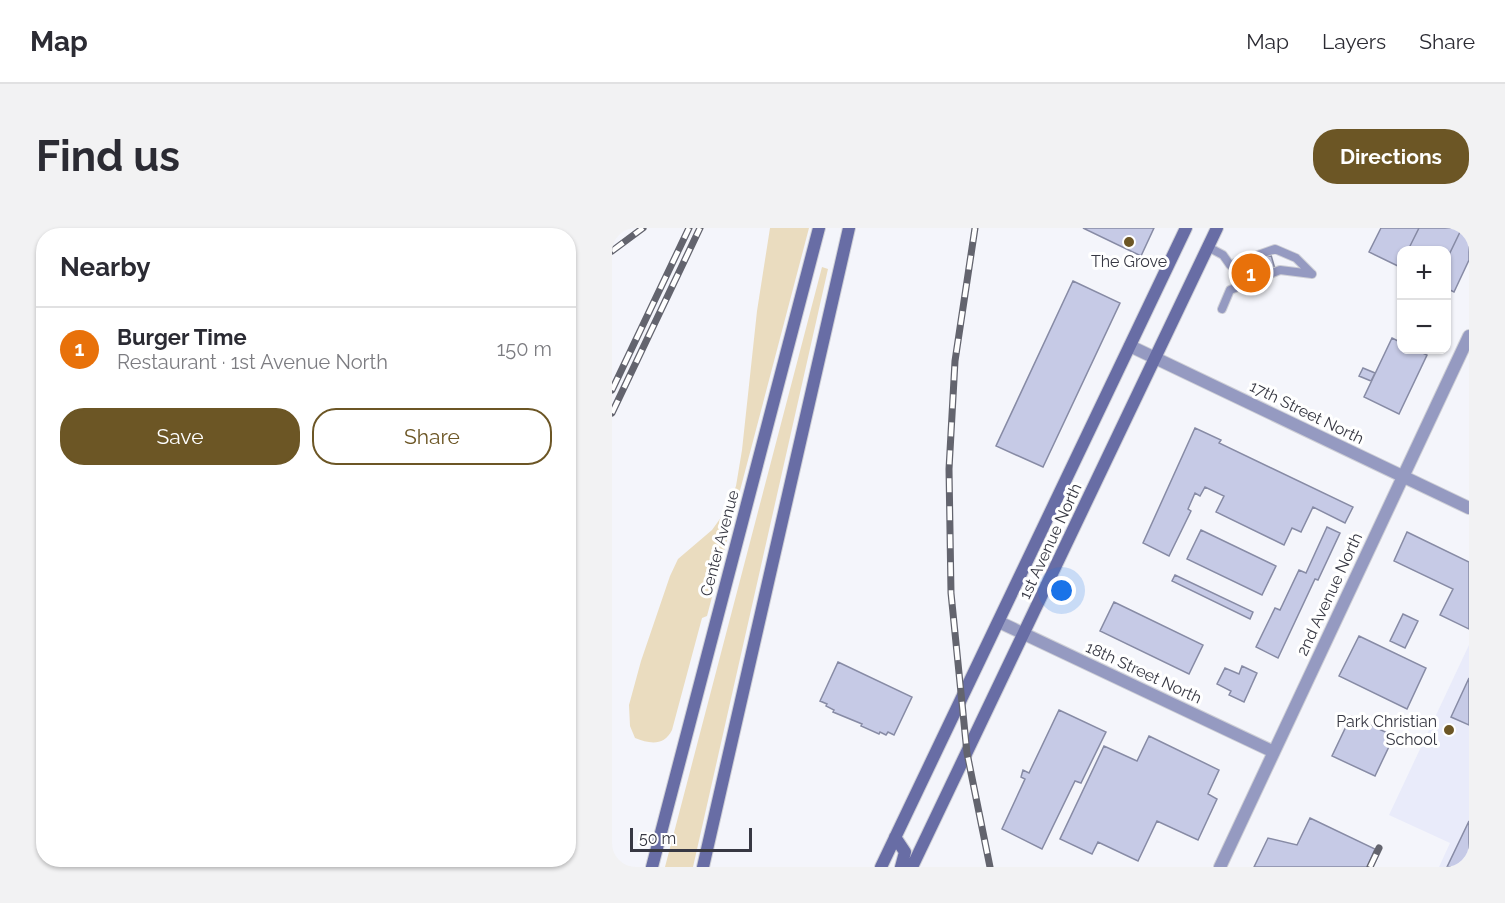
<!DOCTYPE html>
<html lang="en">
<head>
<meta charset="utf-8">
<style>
  :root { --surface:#fff; --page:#f2f2f3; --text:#2b2b33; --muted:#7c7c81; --line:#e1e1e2; --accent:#6c5625 }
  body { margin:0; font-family:Raleway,sans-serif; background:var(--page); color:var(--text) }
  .controls { position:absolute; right:18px; top:18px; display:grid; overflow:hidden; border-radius:12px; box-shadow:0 2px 4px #0004 }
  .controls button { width:54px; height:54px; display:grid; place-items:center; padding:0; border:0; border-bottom:2px solid var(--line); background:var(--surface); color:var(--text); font:30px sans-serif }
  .scale { position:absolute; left:18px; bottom:15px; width:122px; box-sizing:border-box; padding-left:6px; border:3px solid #373843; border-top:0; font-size:16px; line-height:21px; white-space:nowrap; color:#373843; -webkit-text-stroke:4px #fff; paint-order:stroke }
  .you { position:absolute; left:450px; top:363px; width:21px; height:21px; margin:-15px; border:4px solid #fff; border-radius:50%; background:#1a73e8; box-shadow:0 0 0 9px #1a73e833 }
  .badge { display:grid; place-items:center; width:39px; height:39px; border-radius:50%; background:var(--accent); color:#fff; font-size:20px; font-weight:700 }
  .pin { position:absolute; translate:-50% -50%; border:3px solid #fff; box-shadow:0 2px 6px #0006 }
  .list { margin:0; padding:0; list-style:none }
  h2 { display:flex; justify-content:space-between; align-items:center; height:78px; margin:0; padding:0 24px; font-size:26px }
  h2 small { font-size:20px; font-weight:400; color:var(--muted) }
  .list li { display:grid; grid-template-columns:39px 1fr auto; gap:18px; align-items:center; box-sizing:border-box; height:84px; padding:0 24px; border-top:2px solid var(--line) }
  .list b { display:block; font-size:22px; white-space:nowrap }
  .list p { margin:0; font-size:20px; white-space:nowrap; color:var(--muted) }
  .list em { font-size:20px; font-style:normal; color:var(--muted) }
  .actions { display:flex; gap:12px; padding:18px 24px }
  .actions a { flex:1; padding:14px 0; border:2px solid var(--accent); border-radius:24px; text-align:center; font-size:21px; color:var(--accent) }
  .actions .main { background:var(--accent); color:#fff }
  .map { position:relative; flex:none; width:857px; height:639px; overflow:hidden; border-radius:24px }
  header { display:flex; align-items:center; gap:36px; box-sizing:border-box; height:84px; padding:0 30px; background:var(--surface); border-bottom:2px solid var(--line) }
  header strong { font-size:28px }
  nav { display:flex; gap:33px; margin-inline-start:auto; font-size:21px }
  .intro { display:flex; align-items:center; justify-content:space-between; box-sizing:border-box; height:144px; padding:0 36px }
  h1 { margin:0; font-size:42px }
  .button { padding:15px 27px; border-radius:24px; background:var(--accent); color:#fff; font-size:21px; font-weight:700 }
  main { display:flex; gap:36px; padding:0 36px }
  aside { flex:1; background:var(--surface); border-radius:24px; box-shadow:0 2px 4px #0004 }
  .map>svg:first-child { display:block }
</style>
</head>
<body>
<header>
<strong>Map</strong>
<nav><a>Map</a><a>Layers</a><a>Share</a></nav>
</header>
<div class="intro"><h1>Find us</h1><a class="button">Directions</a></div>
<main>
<aside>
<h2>Nearby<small></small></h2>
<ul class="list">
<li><span class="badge" style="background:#e8710a">1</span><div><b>Burger Time</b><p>Restaurant · 1st Avenue North</p></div><em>150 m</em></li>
</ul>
<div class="actions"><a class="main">Save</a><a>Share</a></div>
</aside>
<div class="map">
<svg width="857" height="639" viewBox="0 0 857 639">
  <rect width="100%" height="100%" fill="#f4f5fb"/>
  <!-- built -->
  <path fill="#e9ebfa" d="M857,417v222h-30l11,-24 -61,-28z"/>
  <!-- green -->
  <path fill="#eadcbf" d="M158,0h39l-102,388 -5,2 -30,112c-8,16 -22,14 -37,8l-5,-12 -1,-21 12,-44 29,-85 8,-17 34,-29 15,-21 9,-23 6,-36 15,-139z
    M210,39l6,2 -135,598h-28z"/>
  <!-- building -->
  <path fill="#c6cae6" stroke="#878ba5" stroke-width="1.5" d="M471,0h71l-13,28z
    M769,0h38l-11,22h-6l-2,17 -31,-15z
    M807,0h37l5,2 -15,31v-11h-38z
    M849,2l8,4v26l-15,32 -8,-4v-27z
    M659,27l4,14 -34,12 -4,-17 9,-3 1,3z
    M461,53l47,22 -77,164 -47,-21z
    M780,110l10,5v7h14l11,5 -28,59 -35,-17z
    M751,140l12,5 -4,8 -12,-5z
    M583,200l26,12 -2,3 134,64 -8,16 -32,-16 -12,25 -9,-4 -8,17 -68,-33 8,-16 -19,-9 -5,9 -5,-3 -7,16 3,2 -22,45 -26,-13z
    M715,299l13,6 -22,47 -3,-1 -37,79 -22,-11 19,-39 5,2 19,-40 7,3z
    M589,302l75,36 -14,29 -75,-36z
    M795,304l62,30v67l-29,-14 13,-26 -59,-28z
    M563,347l78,37 -3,7 -78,-38z
    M502,374l89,43 -14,29 -89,-43z
    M791,386l15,7 -13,27 -15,-7z
    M747,408l67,32 -19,41 -68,-33z
    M226,434l74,35 -18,38 -6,-3 -2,3 -6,-3 -1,2 -18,-8 1,-2 -29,-12 1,-2 -8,-4 1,-2 -7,-3z
    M630,438l15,7 -13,29 -15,-7 2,-4 -14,-7 8,-16 14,6z
    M857,450v47l-18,-8z
    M447,482l47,22 -25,51 -6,-2 -33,68 -40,-20 23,-50 -4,-2 2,-7 6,3z
    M739,488l43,20 -19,40 -43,-20z
    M537,508l70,34 -11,24 9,5 -19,41 -41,-19 -19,40 -40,-19 -6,12 -32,-15 44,-93 33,15z
    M698,590l65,31 -8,18h-113l14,-29 29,7z
    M857,593v46h-22z"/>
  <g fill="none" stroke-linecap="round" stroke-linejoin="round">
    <!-- lane casing -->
    <g stroke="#cecfd6" stroke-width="10">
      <path id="lane" d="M596,19l15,8 7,10 45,-16 21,9 16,16
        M610,81l8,-19 50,-20 32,4"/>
    </g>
    <!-- street casing -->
    <g stroke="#cecfd6" stroke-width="14">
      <path id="street" d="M518,118l339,162
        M387,394l275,130
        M608,639l249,-531"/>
    </g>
    <!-- secondary casing -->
    <g stroke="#cecfd6" stroke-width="14">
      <path id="secondary" d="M283,609l10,15 -4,15
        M40,639l167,-639
        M91,639l146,-639
        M269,639l305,-639
        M300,639l305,-639"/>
    </g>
    <!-- lane -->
    <use href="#lane" stroke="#959ac1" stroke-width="8"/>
    <!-- street -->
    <use href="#street" stroke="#959ac1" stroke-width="12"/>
    <!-- secondary -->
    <use href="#secondary" stroke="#686da5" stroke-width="12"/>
    <!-- rail casing -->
    <g stroke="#63646e" stroke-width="7">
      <path id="rail" d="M363,0l-20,133 -6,108 2,124 16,160 23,114
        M0,23l31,-23
        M0,162l77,-162
        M0,185l88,-185
        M758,639l9,-19"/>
    </g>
    <!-- rail -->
    <use href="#rail" stroke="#fff" stroke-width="4.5" stroke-dasharray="14" stroke-linecap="butt"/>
  </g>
  <!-- markers -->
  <g fill="#6c5625" stroke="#fff" stroke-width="2">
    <circle cx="517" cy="14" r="6"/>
    <circle cx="837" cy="502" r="6"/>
  </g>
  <g text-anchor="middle" stroke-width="6" stroke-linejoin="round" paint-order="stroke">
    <!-- poi labels -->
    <g font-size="16" fill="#373843" stroke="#fff">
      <text x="517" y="39">The Grove</text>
      <text x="825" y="499" text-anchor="end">Park Christian<tspan x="825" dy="18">School</tspan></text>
    </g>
    <!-- street labels -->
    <g font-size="16" fill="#373843" stroke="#fff">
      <text transform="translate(695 184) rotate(26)" y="6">17th Street North</text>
      <text transform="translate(438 313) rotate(-65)" y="6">1st Avenue North</text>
      <text transform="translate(107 315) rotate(-75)" y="6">Center Avenue</text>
      <text transform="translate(717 366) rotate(-65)" y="6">2nd Avenue North</text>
      <text transform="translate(532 444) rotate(25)" y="6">18th Street North</text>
    </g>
  </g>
</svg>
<div class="controls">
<button>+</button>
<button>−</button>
</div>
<div class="scale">50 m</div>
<div class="you"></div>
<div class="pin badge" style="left:639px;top:45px;background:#e8710a">1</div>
</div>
</main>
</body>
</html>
